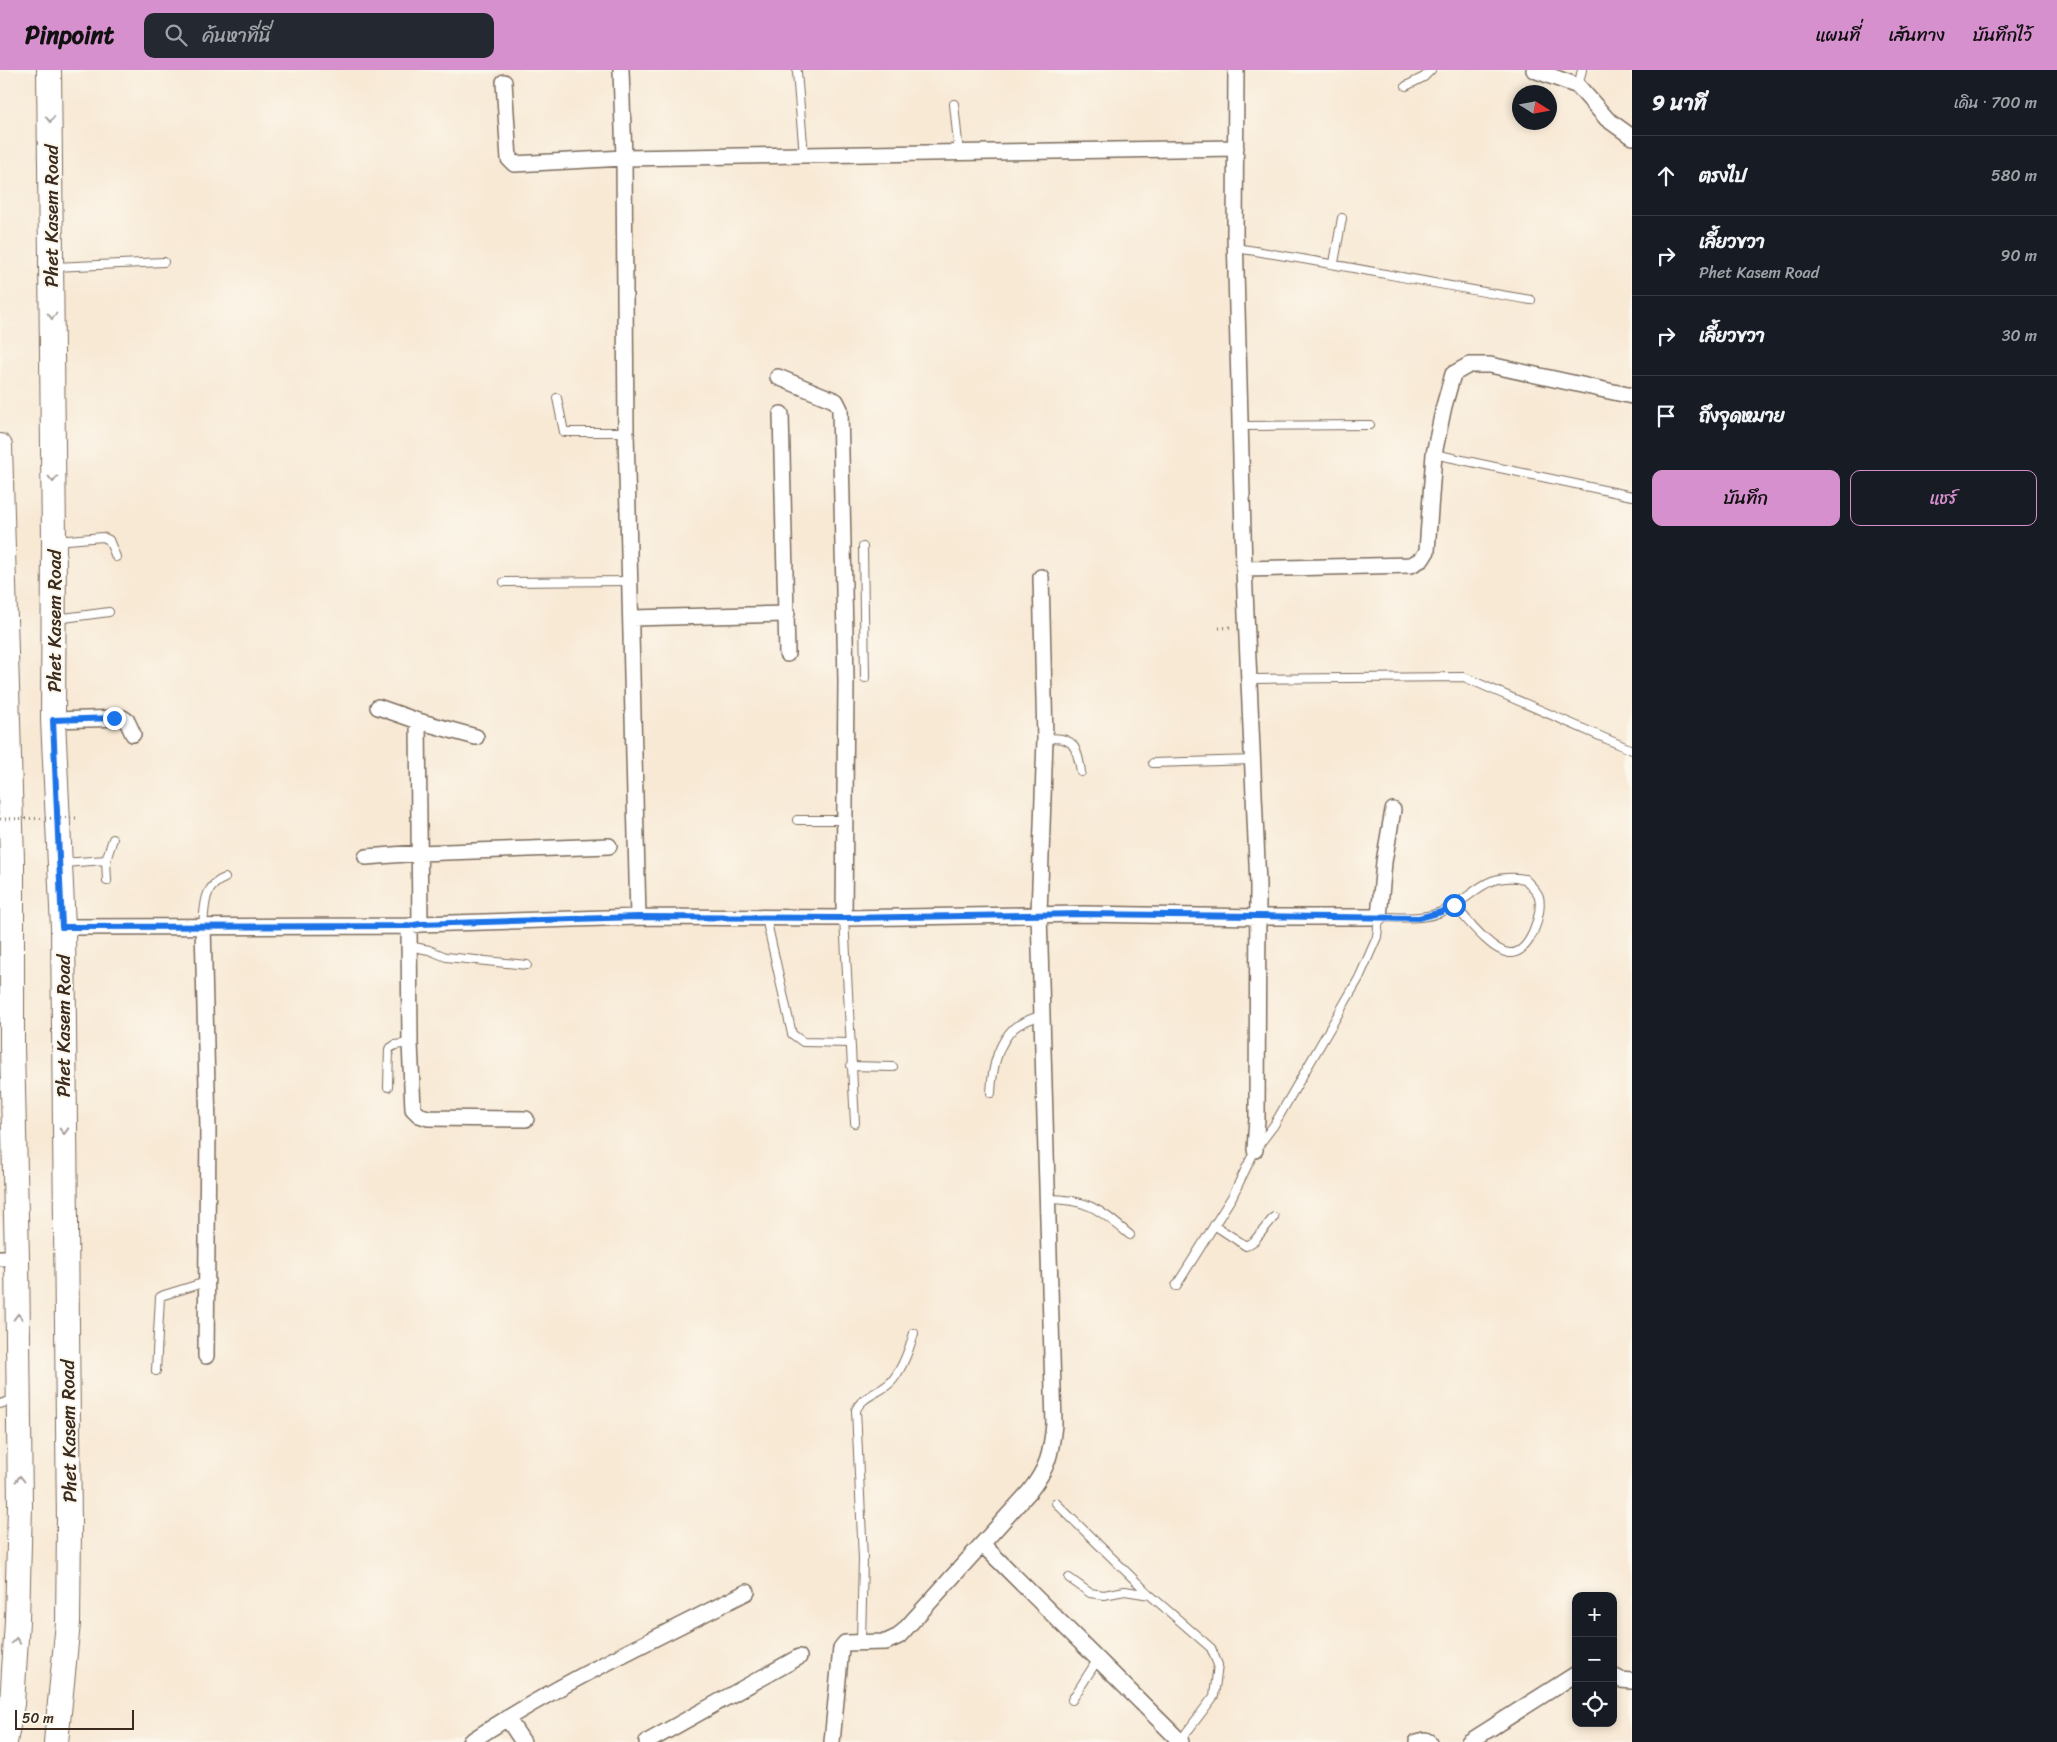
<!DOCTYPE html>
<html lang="th">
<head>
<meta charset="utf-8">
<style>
  :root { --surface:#171b24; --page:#242831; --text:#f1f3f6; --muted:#9ea1a6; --line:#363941; --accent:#d690ce }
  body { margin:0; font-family:Sriracha,"Playpen Sans Thai",sans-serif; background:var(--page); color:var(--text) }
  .controls { position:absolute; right:15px; bottom:15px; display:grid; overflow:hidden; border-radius:10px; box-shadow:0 2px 8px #0003 }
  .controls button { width:45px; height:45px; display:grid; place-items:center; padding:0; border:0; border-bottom:1px solid var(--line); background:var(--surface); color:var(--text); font:25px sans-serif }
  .compass { position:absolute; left:1512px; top:15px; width:45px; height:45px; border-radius:50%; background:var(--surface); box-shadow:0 2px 8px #0003; rotate:101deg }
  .scale { position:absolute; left:15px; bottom:12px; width:119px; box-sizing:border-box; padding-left:5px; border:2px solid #3b2a1e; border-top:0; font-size:14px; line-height:18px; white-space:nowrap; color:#3b2a1e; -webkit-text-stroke:4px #fbf7ec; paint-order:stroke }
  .stop { position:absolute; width:15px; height:15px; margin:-11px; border:4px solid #1a73e8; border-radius:50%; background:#fff }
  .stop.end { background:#1a73e8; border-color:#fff; box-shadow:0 1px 5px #0008 }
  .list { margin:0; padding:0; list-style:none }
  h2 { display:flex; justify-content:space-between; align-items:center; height:65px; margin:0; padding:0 20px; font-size:21px }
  h2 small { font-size:16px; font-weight:400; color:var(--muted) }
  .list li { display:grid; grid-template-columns:32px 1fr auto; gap:15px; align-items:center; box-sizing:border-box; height:80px; padding:0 20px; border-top:1px solid var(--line) }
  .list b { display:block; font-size:19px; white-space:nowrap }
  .list p { margin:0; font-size:16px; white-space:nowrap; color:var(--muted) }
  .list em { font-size:16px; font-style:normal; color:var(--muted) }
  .actions { display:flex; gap:10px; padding:15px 20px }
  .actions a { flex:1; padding:11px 0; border:1px solid var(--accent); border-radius:10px; text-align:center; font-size:18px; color:var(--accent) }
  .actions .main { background:var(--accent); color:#111 }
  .icon { flex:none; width:28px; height:28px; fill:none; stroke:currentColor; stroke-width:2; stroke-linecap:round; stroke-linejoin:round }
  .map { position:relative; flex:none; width:1632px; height:1672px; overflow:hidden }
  header { display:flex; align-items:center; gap:30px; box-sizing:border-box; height:70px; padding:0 25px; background:var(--accent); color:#111 }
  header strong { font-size:24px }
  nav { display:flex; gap:28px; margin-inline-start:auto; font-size:18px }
  .search { width:350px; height:45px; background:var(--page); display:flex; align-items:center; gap:12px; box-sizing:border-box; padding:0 18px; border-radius:10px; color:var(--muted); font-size:19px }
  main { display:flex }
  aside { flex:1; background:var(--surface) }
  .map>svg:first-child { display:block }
</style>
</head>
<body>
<header>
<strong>Pinpoint</strong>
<div class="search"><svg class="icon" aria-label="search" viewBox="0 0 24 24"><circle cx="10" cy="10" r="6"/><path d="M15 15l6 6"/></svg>ค้นหาที่นี่</div>
<nav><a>แผนที่</a><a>เส้นทาง</a><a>บันทึกไว้</a></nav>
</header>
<main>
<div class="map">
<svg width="1632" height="1672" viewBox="0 0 1632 1672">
  <rect width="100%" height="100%" fill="#fbf7ec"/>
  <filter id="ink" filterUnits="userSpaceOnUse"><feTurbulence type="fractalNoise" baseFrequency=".02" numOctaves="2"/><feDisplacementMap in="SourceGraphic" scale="10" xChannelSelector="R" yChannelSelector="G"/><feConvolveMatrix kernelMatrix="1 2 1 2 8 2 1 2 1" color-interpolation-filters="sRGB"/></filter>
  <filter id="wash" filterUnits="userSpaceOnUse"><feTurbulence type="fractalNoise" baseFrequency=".0096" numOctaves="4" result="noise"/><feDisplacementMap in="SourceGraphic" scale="20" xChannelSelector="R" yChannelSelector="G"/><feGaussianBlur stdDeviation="1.12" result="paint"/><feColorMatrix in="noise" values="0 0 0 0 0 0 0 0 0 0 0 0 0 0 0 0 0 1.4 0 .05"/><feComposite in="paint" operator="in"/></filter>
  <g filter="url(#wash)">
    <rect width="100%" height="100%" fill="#f8e9d5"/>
  </g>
  <g filter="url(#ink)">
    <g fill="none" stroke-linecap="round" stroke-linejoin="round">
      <!-- service casing -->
      <g stroke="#7d6d5e" stroke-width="10">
        <path id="service" d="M797,2l7,84
          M1406,16l18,-9 7,-7
          M1578,16l4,-16
          M954,34l5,49
          M1236,178c99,15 196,36 295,52
          M1334,193l8,-45
          M54,197l110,-5
          M557,328l7,34h62
          M1240,356l130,-1
          M1434,384l198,42
          M56,471l47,-4 6,3 7,17
          M863,477l2,131
          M504,512l127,-1
          M56,549l53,-7
          M1250,609l214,-2 168,73
          M1045,669c29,-4 32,8 36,33
          M1153,693l100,-3
          M797,750h48
          M106,790l1,21
          M63,793l43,-3 7,-21
          M766,848l26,116 11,8 47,1
          M844,848l11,205
          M203,856c2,-20 0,-40 22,-48
          M409,876l20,4 17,7 81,8
          M851,996l42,1
          M388,1017l1,-38 6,-4 15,-2
          M991,1023c1,-22 6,-49 23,-65 7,-6 19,-10 28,-13
          M1047,1129c42,0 53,11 83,36
          M1214,1155l32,21 8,-5 20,-24
          M1176,1216l56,-89 23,-47 19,-25 85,-147 18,-41 2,-20c20,0 42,3 62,-5 35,-14 39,-40 84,-33 4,5 13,12 14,18 4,16 -9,58 -30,56 -18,-2 -43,-35 -55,-48
          M156,1301l4,-74 4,-2 42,-13
          M0,1334l16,-5
          M1056,1433l94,92
          M1069,1508l21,15 14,2 21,-4 25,4 61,53 7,17 -4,31 -34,45
          M861,1571l2,-82 -7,-149c5,-13 23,-17 34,-27 12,-12 19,-33 24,-50
          M1072,1630l26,-41"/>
      </g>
      <!-- minor casing -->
      <g stroke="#7d6d5e" stroke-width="18">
        <path id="minor" d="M621,0l3,88 2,274 12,485
          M1236,0l-1,164 9,335 14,316 -1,233 -2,32
          M1534,0l44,16 29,33 25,18
          M504,12l5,77 5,5 110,-6 612,-10
          M778,307l58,24 4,8 6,272 -2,237
          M781,344l6,240
          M1244,499l167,-4 11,-6 5,-8 7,-97 10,-48 9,-32 16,-9h21l142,31
          M632,548l155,-4
          M378,637l40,14 58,16
          M53,650l70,-2 4,3 6,13
          M418,651l2,203
          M366,787l53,-4 190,-7
          M203,856l5,202 -2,228
          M409,856l1,117 3,66 6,6 9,3 98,1
          M63,857l346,-1 11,-2 218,-7 206,1 239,-4 175,3h121l5,-55 9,-52
          M0,1188h17
          M982,1474l199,198
          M1613,1606l8,4 11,1
          M507,1648l16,24
          M470,1672c87,-58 183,-102 277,-150
          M647,1672l152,-85
          M832,1672l9,-94 4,-5 41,-1 13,-6 130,-144c19,-24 22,-38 25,-68l-15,-510 6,-175 -4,-162
          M1417,1672l8,-2 4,2
          M1469,1672l107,-68"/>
      </g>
      <!-- primary casing -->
      <g stroke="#7d6d5e" stroke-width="26">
        <path id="primary" d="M49,0l5,471 -1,179 10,207 6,598 -1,98 -12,119
          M0,376l12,414v187l5,211 3,247 -3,116 -5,83 -7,38"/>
      </g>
      <!-- path -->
      <path stroke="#7d6d5e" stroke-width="3" stroke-dasharray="1 4" stroke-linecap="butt" d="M1219,558l15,-1"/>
      <!-- service -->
      <use href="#service" stroke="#fff" stroke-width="8"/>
      <!-- minor -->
      <use href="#minor" stroke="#fff" stroke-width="15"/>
      <!-- primary -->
      <use href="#primary" stroke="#fff" stroke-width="24"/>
      <!-- path-bridge -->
      <path stroke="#7d6d5e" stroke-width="3" stroke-dasharray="1 4" stroke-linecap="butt" d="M0,749l76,-1"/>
    </g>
    <!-- one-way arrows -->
    <defs><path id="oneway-chevron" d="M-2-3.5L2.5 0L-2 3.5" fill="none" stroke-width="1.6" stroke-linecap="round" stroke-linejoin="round" transform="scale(1.25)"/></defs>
    <g stroke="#a79f9a">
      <use href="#oneway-chevron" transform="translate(50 49) rotate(89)"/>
      <use href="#oneway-chevron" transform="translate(52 246) rotate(90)"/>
      <use href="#oneway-chevron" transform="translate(53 409) rotate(89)"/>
      <use href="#oneway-chevron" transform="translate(64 1061) rotate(89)"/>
      <use href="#oneway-chevron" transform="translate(18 1247) rotate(-91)"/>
      <use href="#oneway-chevron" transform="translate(20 1409) rotate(-91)"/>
      <use href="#oneway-chevron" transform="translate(16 1571) rotate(-86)"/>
    </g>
  </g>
  <g fill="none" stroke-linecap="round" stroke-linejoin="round" filter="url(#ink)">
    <!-- route -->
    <path stroke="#1a73e8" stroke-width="6" d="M114,648l-61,2 9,207 347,-1 11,-2 218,-7 206,1 239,-4 336,4 22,-6 13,-7"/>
  </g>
  <g text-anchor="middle" stroke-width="4" stroke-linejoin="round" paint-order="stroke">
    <!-- street labels -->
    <g font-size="19" fill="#3b2a1e" stroke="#fbf7ec">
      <text transform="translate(51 146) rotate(-90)" y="7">Phet Kasem Road</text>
      <text transform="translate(54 551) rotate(-90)" y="7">Phet Kasem Road</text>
      <text transform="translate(63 956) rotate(-90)" y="7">Phet Kasem Road</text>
      <text transform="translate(68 1361) rotate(-91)" y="7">Phet Kasem Road</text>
    </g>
  </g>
</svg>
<div class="controls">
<button>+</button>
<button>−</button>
<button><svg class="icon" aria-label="locate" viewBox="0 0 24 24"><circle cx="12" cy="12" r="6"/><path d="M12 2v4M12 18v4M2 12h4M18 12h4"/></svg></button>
</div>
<svg class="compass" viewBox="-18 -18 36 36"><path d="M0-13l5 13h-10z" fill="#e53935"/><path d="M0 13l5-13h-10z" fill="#9ea1a6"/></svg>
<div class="scale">50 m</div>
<div class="stop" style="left:1454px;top:835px"></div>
<div class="stop end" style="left:114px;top:648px"></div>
</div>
<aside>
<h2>9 นาที<small>เดิน · 700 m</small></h2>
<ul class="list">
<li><svg class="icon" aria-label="ahead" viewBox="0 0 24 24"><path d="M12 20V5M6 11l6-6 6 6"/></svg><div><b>ตรงไป</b></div><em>580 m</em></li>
<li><svg class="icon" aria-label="right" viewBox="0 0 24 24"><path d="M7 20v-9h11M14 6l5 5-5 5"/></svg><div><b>เลี้ยวขวา</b><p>Phet Kasem Road</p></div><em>90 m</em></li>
<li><svg class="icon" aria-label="right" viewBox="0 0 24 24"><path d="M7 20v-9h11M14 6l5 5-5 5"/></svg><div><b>เลี้ยวขวา</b></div><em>30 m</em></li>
<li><svg class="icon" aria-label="arrive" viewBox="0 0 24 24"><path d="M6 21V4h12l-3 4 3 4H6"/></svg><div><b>ถึงจุดหมาย</b></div></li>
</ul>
<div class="actions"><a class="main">บันทึก</a><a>แชร์</a></div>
</aside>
</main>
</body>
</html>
